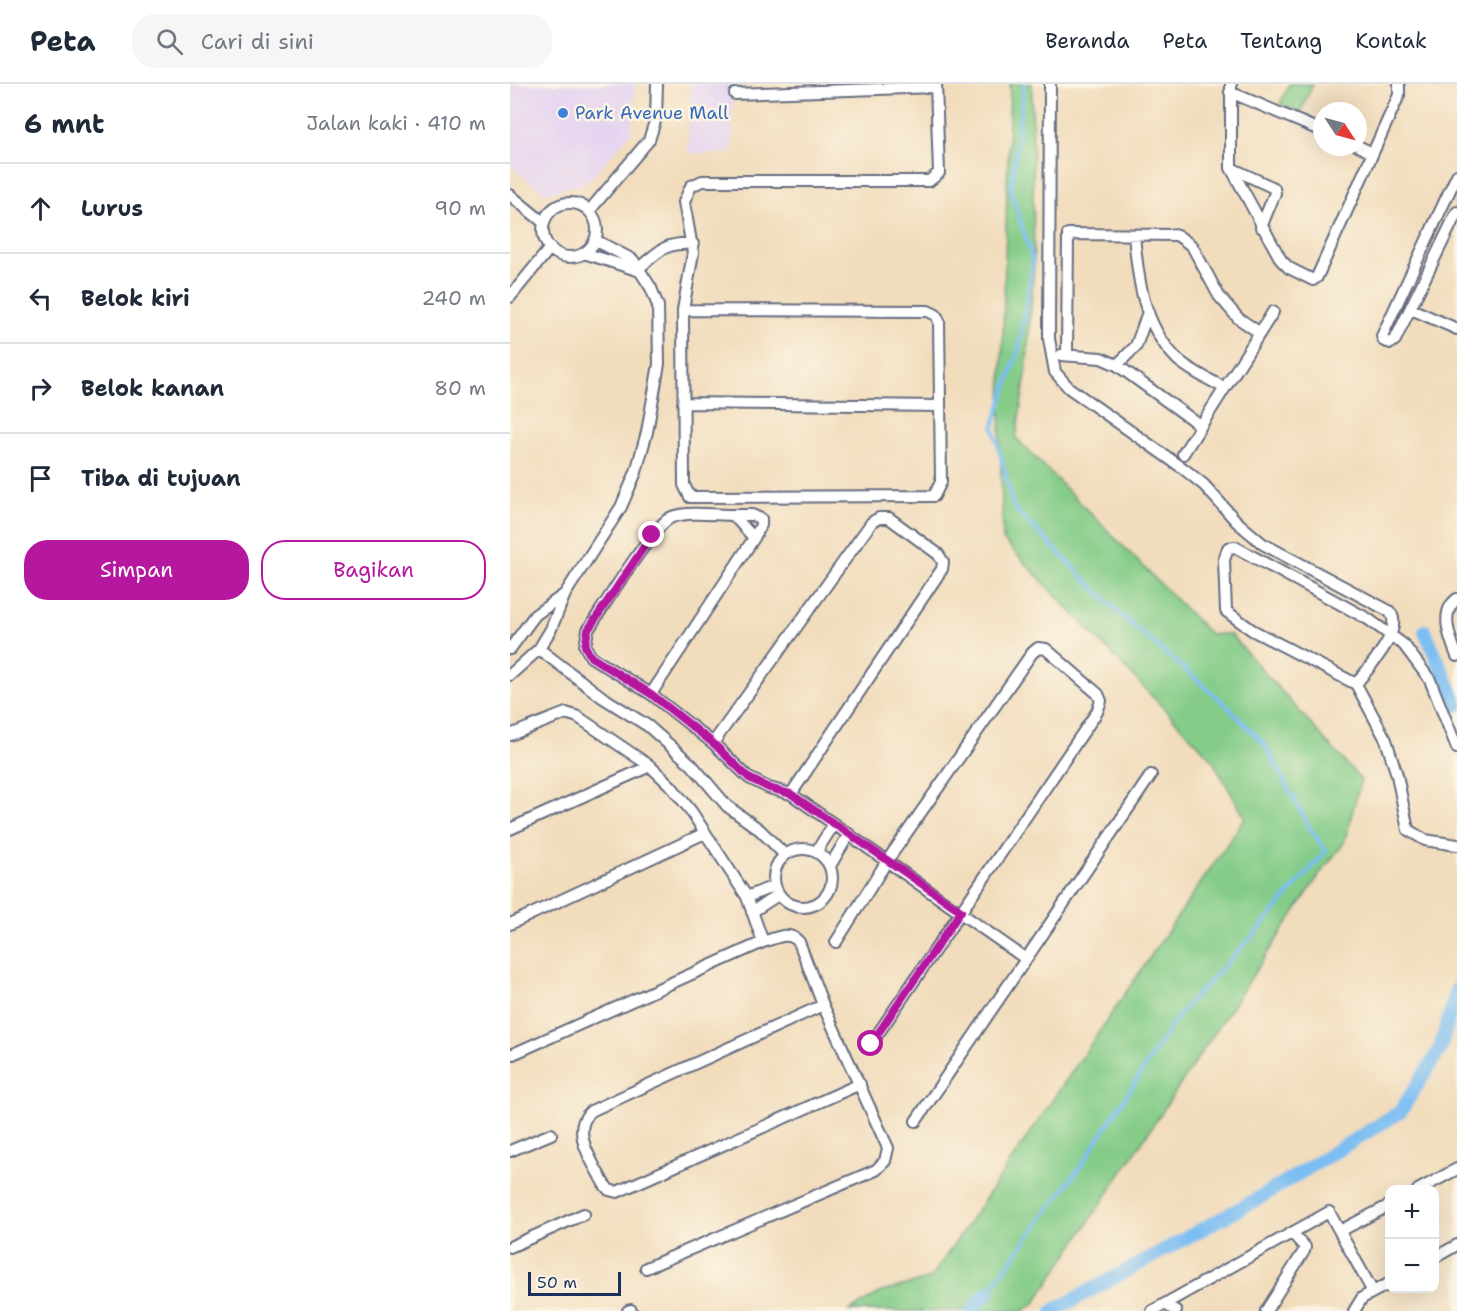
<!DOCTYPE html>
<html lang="id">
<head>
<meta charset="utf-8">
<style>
  :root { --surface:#fff; --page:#f6f6f7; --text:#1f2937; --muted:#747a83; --line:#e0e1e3; --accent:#b5179e }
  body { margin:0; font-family:"Shantell Sans",sans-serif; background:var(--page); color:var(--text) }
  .controls { position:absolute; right:18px; bottom:18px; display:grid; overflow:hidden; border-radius:12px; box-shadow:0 6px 24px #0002 }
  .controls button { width:54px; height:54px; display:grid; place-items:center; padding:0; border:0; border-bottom:2px solid var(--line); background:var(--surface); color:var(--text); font:30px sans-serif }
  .compass { position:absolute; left:803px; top:18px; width:54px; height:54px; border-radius:50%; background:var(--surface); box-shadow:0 6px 24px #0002; rotate:126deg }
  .scale { position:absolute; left:18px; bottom:15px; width:93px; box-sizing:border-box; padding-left:6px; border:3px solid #1b2f5e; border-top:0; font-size:16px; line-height:21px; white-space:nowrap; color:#1b2f5e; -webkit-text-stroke:4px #fcf5e5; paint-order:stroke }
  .stop { position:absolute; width:18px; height:18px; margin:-14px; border:4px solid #b5179e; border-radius:50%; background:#fff }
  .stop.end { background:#b5179e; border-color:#fff; box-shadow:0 2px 6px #0008 }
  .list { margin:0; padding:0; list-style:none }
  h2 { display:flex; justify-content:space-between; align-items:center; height:78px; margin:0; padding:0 24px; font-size:26px }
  h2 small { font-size:20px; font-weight:400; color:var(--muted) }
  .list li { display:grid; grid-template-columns:39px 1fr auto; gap:18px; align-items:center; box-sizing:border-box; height:90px; padding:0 24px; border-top:2px solid var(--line) }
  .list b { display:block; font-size:22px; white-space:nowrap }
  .list em { font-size:20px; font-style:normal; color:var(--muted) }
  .actions { display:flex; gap:12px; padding:18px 24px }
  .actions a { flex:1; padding:14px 0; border:2px solid var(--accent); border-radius:24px; text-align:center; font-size:21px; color:var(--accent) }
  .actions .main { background:var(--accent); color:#fff }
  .icon { flex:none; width:33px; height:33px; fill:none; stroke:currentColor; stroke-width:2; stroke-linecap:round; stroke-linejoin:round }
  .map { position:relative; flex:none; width:947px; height:1227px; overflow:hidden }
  header { display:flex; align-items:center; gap:36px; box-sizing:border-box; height:84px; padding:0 30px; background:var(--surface); border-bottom:2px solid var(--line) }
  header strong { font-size:28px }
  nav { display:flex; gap:33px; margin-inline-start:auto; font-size:21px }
  .search { width:420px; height:54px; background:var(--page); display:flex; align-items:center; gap:15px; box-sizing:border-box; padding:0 21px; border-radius:24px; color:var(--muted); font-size:22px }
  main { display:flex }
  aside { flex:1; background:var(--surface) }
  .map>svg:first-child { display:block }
</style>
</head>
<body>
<header>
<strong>Peta</strong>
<div class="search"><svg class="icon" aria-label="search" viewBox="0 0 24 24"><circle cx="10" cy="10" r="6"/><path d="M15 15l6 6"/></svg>Cari di sini</div>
<nav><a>Beranda</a><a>Peta</a><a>Tentang</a><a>Kontak</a></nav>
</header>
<main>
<aside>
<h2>6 mnt<small>Jalan kaki · 410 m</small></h2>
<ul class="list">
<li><svg class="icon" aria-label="ahead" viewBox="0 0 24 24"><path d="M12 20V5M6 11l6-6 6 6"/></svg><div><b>Lurus</b></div><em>90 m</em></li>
<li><svg class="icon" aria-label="left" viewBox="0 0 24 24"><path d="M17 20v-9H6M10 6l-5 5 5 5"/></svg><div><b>Belok kiri</b></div><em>240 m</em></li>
<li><svg class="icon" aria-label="right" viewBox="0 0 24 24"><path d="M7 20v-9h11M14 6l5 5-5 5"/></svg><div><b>Belok kanan</b></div><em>80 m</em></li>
<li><svg class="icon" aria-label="arrive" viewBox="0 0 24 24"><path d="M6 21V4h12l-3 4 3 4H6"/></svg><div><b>Tiba di tujuan</b></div></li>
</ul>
<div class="actions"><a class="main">Simpan</a><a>Bagikan</a></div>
</aside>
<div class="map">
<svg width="947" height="1227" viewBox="0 0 947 1227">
  <rect width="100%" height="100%" fill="#fcf5e5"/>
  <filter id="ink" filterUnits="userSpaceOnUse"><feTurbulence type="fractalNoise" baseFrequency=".0167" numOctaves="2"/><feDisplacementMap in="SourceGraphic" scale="12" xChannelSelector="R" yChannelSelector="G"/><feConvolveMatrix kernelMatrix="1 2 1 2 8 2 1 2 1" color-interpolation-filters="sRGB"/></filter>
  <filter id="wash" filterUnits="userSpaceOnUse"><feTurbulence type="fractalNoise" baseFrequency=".008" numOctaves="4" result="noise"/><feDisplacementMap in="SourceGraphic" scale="24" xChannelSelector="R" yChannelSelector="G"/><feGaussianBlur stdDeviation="1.35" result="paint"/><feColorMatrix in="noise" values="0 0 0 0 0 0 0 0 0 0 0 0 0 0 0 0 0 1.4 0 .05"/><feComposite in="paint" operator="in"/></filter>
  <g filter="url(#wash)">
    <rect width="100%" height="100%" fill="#f1dcbb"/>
    <!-- built -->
    <path fill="#e4d3f1" d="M0,0h125l-3,48 -46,51 -41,10 -35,-27z
      M181,0h42l-1,69h-44z"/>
    <!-- green -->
    <path fill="#84cc88" stroke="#507e73" stroke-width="1.5" d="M500,0h22l2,182 -8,108 -10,64 194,196h20l131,146 -17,63 -24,31 -285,429 -12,8h-174l32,-19 50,-14 314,-460 -34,-60 -208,-218 -3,-99z
      M779,0h24l-13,29 -20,-9z"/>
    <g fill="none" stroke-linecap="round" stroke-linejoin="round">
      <!-- stream -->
      <path stroke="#7cbef2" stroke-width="4" d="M478,1208l95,-129 96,-149 78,-83 69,-80 -17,-24 -44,-82 -42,-43 -102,-87 -107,-107 -21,-81 26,-79 14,-87 -22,-70 13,-107"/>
      <!-- canal -->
      <path stroke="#7cbef2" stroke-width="14" d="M915,547l32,74
        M462,1227l16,-19
        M543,1227l206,-113 141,-86 40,-63 17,-60"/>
    </g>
  </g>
  <g filter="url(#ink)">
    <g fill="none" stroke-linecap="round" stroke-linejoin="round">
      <!-- minor casing -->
      <g stroke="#666c7f" stroke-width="14">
        <path id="minor" d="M540,0l-1,255 6,33 14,16 115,81 20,16 33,37 26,22 126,67c17,18 -21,57 -33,73
          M721,0v84l50,92 8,8 24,12 4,-3 82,-182v-11
          M720,8l92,39
          M225,10l201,-7
          M848,62l14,7
          M721,84l43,20 1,5 -14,34
          M947,91l-75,161 2,5 7,2 4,-3 62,-128
          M0,111l33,27
          M33 146a27 27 0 1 1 54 0a27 27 0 1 1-54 0Z
          M80,126l59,-70 7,-22 1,-34
          M624,151c4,45 9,90 43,124 13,12 32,20 47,29
          M74,169l53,17
          M127,186c21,-18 27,-28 56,-26
          M0,213l40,-49
          M901,225l46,20
          M173,226l245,1 8,4 3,6 2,161 -7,14 -244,1 -6,-12 -1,-175 10,-57 -9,-51 7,-16 11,-5h227l10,-8 -3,-89
          M551,271l40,3 16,7 84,61
          M557,271l1,-121 109,1 15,11 27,50 19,22 22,15
          M607,281l19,-19 12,-34
          M173,319l257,3
          M673,370l90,-142
          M223,431h19l9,4v6l-7,13
          M947,515c-18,13 -7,40 0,57
          M0,565l25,-34 30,-21
          M29,565l63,48 46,29 44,39 35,41 33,24 25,25
          M0,591l29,-26 12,-20 14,-35 56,-87 15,-35 11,-40 12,-68 -1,-58 -7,-18 -18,-28 -38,-20
          M141,610l103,-156 -21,-23c-19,0 -43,-4 -61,2 -18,6 -70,92 -84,113l-3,16 6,11 60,37 62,49 36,35 20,10 22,6 235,165
          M0,651l56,-22 12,4 72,49 21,20 20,25 56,86 16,45
          M203,659l159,-221 7,-4h10l49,36 5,8 -1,7 -151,225
          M947,664l-27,-68 -26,-35 -36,-26 -133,-72 -7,1 -4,12 2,51 26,19 104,54 30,56 11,35 11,55 17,10 32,5
          M0,745l140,-63
          M264 794a29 29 0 1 1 58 0a29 29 0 1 1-58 0Z
          M306,768l18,-28
          M320,782l19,-32
          M237,813l27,-11
          M242,828l26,-17
          M0,840l195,-91
          M326,858l51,-81 145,-208 6,-5 8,1 52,45 3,7 -4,11 -226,332
          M313,921l-232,106c-22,20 2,51 13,73l5,6 8,2 243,-108
          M3,970l250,-112c13,-4 26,-12 36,0l24,63 65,143 -3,13 -9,9 -230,98
          M406,1037l235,-346
          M0,1067l41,-17
          M908,1106l39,-21
          M830,1147l50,-26
          M0,1163l74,-33
          M924,1174l23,-13
          M655,1220l11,7
          M118,1227l3,-1
          M642,1227l177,-99 44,80
          M756,1227l38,-60 1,-4 -13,-14
          M844,1227l8,-13 28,-15"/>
      </g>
      <!-- minor -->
      <use href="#minor" stroke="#fff" stroke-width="10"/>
    </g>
  </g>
  <g fill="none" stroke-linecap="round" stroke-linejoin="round" filter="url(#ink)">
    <!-- route -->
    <path stroke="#b5179e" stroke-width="8" d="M142,451l-64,95 -3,16 6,11 60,37 62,49 36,35 20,10 22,6 170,117 -90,133"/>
  </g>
  <!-- markers -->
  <circle fill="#3f7fe0" stroke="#fcf5e5" stroke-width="2" cx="53" cy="29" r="6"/>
  <g text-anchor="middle" stroke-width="5" stroke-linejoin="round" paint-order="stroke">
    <!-- shop labels -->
    <g font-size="18" fill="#366cbe" stroke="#fcf5e5" text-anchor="start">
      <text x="65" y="35">Park Avenue Mall</text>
    </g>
  </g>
</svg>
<div class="controls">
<button>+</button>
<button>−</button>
</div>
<svg class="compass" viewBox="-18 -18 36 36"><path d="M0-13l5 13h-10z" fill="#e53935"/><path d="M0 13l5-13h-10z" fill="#747a83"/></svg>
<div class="scale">50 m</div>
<div class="stop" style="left:361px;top:960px"></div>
<div class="stop end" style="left:142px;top:451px"></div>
</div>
</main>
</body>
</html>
